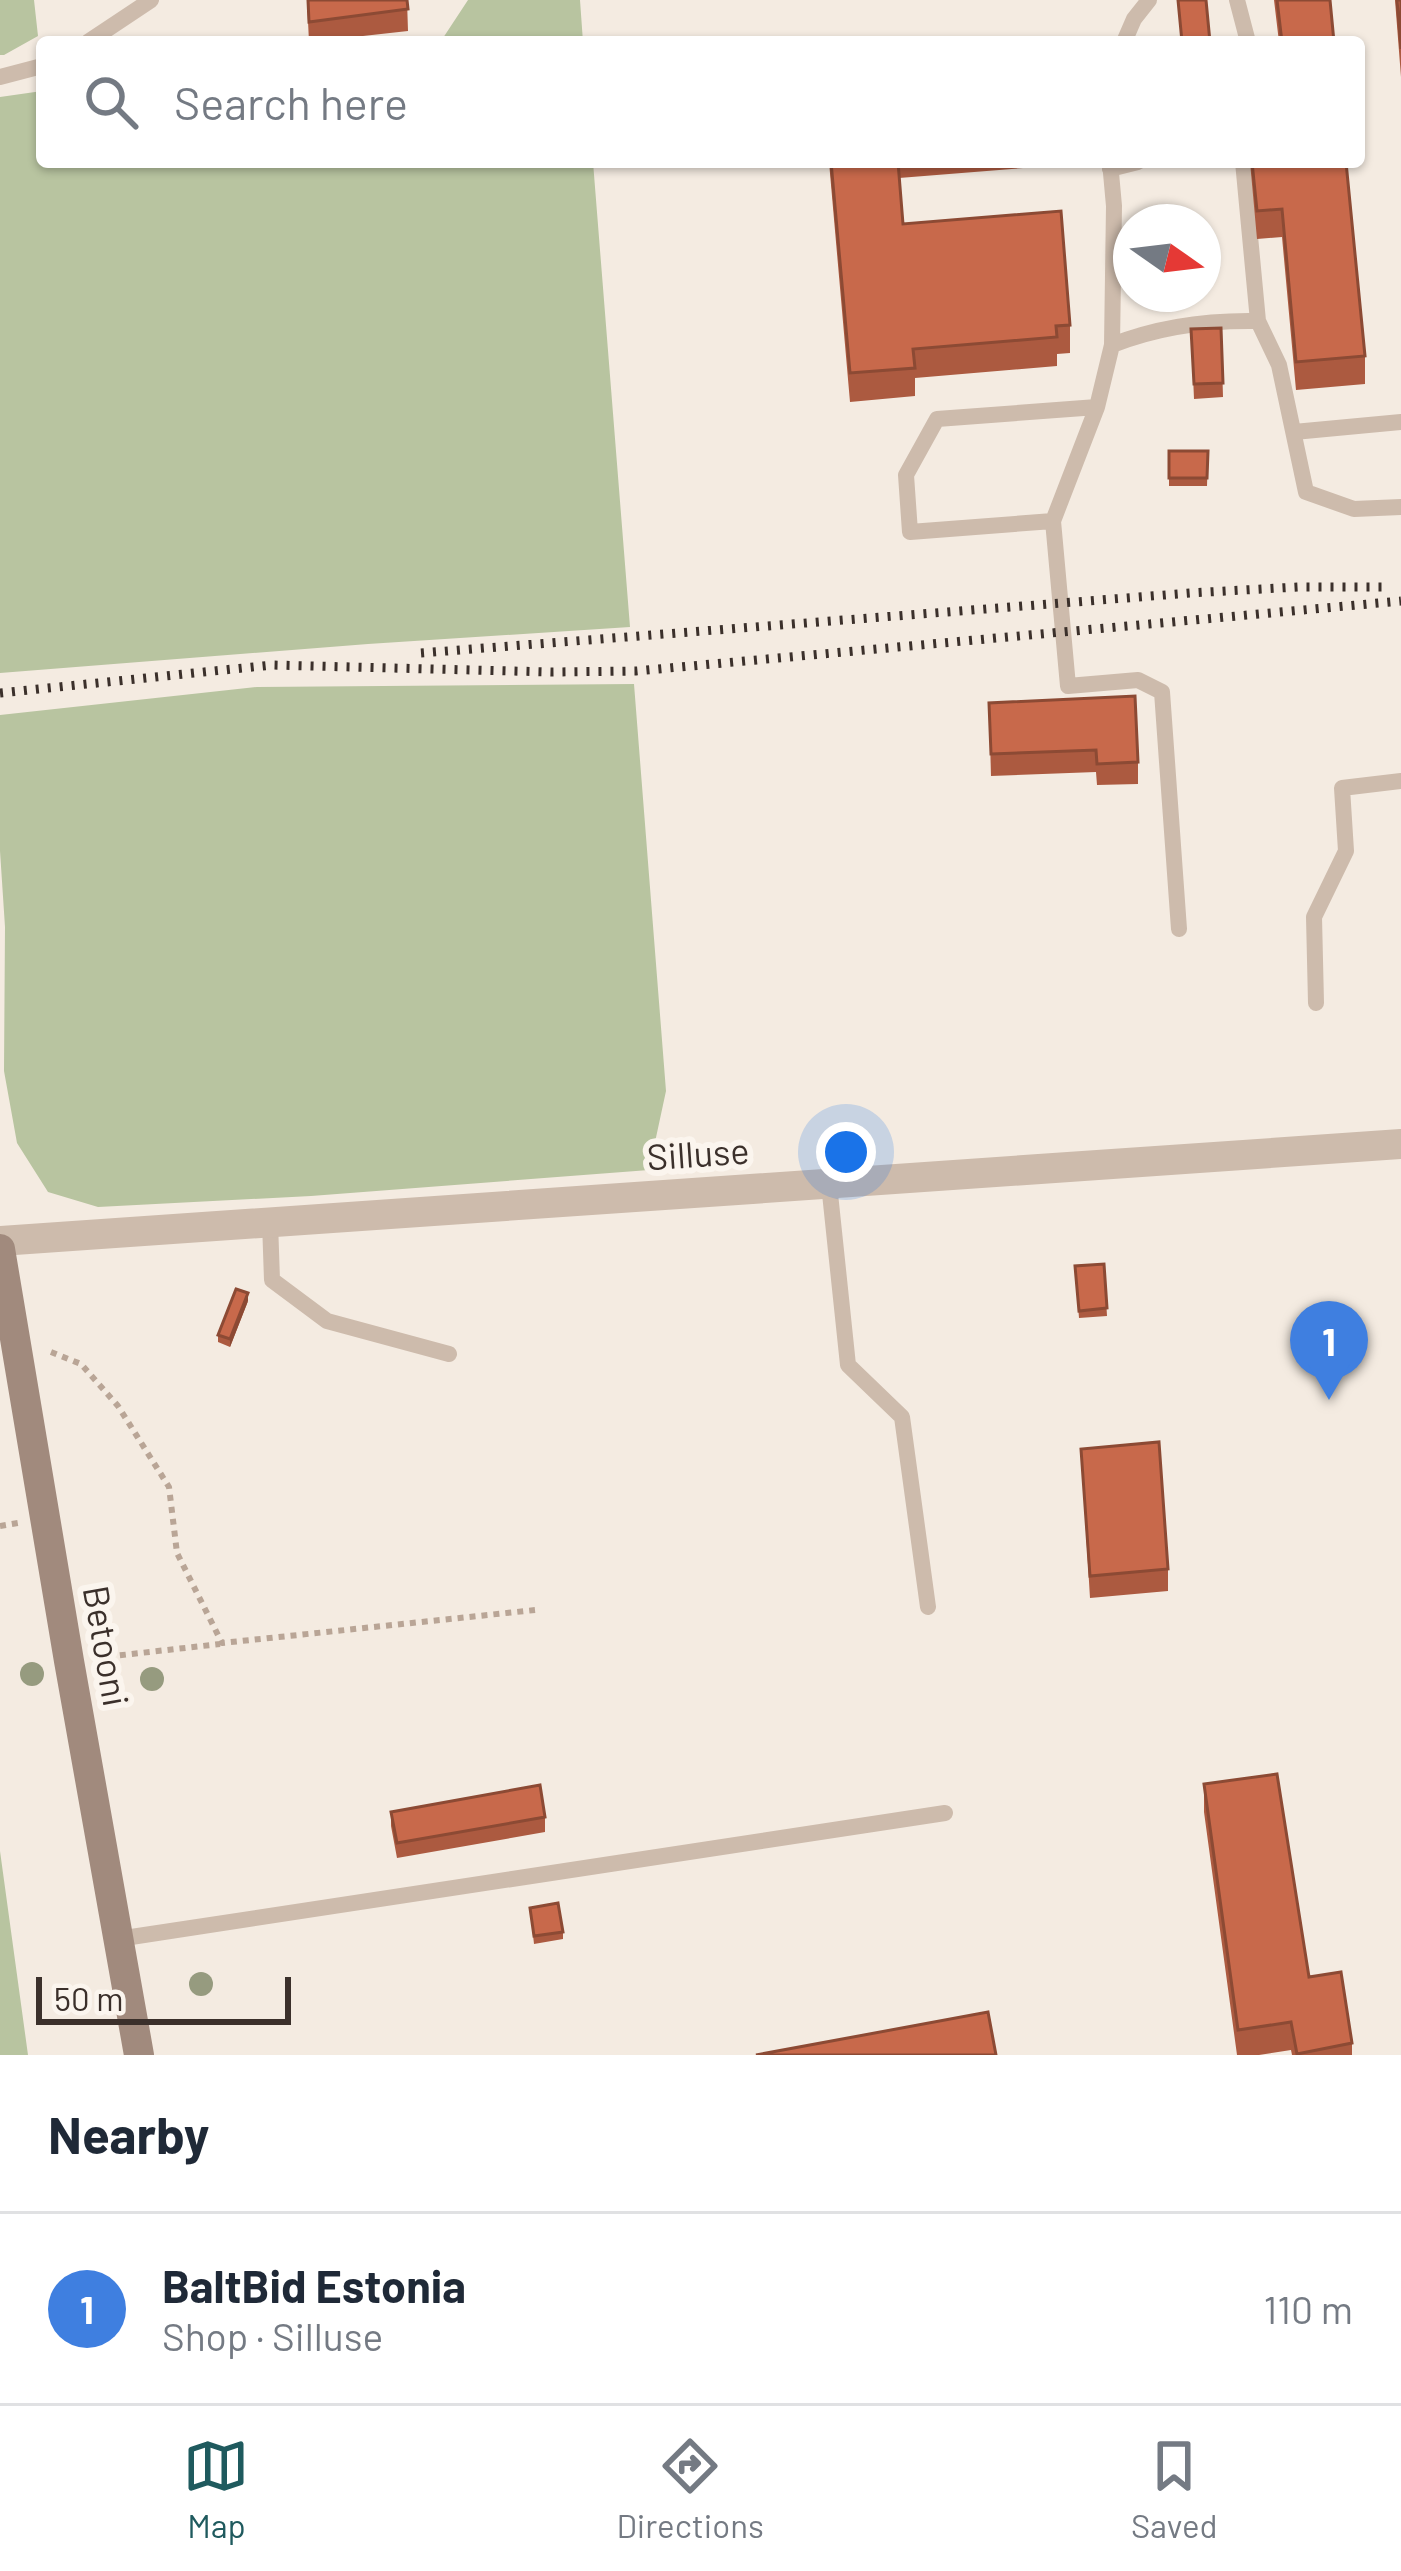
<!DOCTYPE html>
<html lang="en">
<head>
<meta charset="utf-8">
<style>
  :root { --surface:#fff; --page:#f6f6f7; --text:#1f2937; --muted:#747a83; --line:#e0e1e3; --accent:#1f5a5e }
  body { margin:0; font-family:Barlow,sans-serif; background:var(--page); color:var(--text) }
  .compass { position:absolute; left:1113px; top:204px; width:108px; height:108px; border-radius:50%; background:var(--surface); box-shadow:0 3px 9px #0004; rotate:104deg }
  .scale { position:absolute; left:36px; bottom:30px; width:255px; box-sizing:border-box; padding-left:12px; border:6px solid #3b302b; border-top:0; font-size:33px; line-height:42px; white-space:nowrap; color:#3b302b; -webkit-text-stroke:9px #fbf5ee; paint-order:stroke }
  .you { position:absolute; left:846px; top:1152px; width:42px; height:42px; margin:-30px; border:9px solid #fff; border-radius:50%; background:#1a73e8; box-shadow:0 0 0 18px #1a73e833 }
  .badge { display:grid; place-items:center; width:78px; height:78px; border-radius:50%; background:var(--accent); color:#fff; font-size:39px; font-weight:700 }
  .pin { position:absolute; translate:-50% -99px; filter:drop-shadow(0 3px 6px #0008) }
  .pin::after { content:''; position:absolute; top:63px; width:42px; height:36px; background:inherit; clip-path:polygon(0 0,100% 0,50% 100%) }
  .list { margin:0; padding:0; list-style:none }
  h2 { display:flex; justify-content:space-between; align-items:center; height:156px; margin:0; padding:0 48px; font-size:51px }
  h2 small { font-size:39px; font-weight:400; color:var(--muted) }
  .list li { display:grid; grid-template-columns:78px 1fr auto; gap:36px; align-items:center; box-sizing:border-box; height:192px; padding:0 48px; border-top:3px solid var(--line) }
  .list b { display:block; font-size:45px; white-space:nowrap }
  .list p { margin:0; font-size:39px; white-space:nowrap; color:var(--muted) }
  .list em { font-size:39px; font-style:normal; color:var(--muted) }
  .icon { flex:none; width:66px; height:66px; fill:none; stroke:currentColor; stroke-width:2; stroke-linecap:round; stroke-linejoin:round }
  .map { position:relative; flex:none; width:1401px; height:2055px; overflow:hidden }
  .search { position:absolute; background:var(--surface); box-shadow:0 3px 9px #0004; left:36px; right:36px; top:36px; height:132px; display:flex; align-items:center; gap:30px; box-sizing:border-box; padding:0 42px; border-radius:12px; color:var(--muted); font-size:45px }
  .sheet { height:348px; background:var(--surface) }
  nav { display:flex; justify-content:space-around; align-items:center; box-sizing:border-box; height:168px; border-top:3px solid var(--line); background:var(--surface); font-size:33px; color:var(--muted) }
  nav a { display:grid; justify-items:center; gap:6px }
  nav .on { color:var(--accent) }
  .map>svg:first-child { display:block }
</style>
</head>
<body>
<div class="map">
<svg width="1401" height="2055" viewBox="0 0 1401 2055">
  <rect width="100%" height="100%" fill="#f4ebe1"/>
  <!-- green -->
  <path fill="#b8c4a0" d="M0,0h34l4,36 -34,19h-4z
    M468,0h112l3,42h-147l7,-4z
    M42,91v71h551l37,465 -262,17 -368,29v-576z
    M634,684l32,407 -17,79 -338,26 -213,11 -50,-15 -31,-49 -13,-72 1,-144 -5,-76v-136l257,-28z
    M0,1851l28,204h-28z"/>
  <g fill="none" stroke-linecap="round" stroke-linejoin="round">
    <!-- path -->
    <path stroke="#b9a596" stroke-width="6" stroke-dasharray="6 6" stroke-linecap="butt" d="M51,1352l30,12 37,42 51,81 8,66 45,90 313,-33
      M0,1526l18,-3
      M96,1658l124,-14"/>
    <!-- lane -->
    <path stroke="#cdbbac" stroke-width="16" d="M1237,0l11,42
      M88,42l63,-42
      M1124,42l10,-23 15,-19
      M0,77l42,-11
      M1110,162l4,44 -2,139
      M1243,162l15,159
      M1110,169l28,-7
      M1097,407l-44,114 15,165 70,-6 24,12 17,237
      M1294,432l107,-10
      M1053,521l-143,11 -4,-57 31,-56 160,-12 15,-62c48,-19 95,-25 146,-24l21,44 27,127 48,17 47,-2
      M1316,1003l-2,-86 32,-66 -4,-63 59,-7
      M829,1184l19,181 54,52 26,190
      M270,1222l2,58 55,41 122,33
      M118,1939l827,-126"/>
    <!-- street -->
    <path stroke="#cdbbac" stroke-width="30" d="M0,1241l1401,-97"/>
    <!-- secondary -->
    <path stroke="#a18a7d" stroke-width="30" d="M0,1249l69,412 70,394"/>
    <!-- rail -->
    <path stroke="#3b302b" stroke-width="9" stroke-dasharray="3 9" stroke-linecap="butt" d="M421,653l769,-60 108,-6h87
      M0,693l272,-28 280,7 84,-1 765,-70"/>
  </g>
  <!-- trees -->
  <g fill="#969b7f">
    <circle cx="32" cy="1674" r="12"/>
    <circle cx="152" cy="1679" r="12"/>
    <circle cx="201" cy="1984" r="12"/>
  </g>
  <!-- wall -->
  <path fill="#ac5a40" d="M307,0h100l1,31 -99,11z
    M1274,0h56l4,42h-55z
    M1395,0h6v77z
    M829,162h194v6l-124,10 4,46 167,101v28l-13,1v12l-142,12v18l-65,6z
    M1250,162h96l19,194v28l-69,6 -14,-153 -25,2z
    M1221,328l2,69 -29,2 -3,-70z
    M1169,451h39l-1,35h-38z
    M989,703l149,59v22l-41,1 -1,-13 -105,4z
    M1104,1264l3,52 -28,2 -4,-52z
    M248,1301l-18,46 -12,-5v-7z
    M1081,1449l87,120v22l-78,7z
    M1204,1784l105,193 43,66v12h-60l-1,-5 -32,5h-22l-33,-243z
    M391,1812l154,5v15l-148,26 -6,-32z
    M530,1908l33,24v7l-29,5z"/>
  <!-- shaded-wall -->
  <path fill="#8c4a34" d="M248,1293v8l-18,46v-8z"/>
  <!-- building -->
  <path fill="#c8694b" stroke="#8c4a34" stroke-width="3" d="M308,0h99l1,9 -99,13z
    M1178,0h28l4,42h-28z
    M1277,0h53l4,42h-52z
    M1397,0h4v49z
    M831,162h67l5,62 158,-13 9,114 -14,1 1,11 -144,12 2,19 -65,5z
    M1252,162h94l19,194 -69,6 -14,-153 -25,2z
    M1221,328l2,55 -29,1 -3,-55z
    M1169,451h39l-1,27h-38z
    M1135,696l3,66 -41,2 -1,-14 -105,4 -2,-51z
    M1104,1264l3,44 -28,3 -4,-45z
    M236,1289l12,4 -18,46 -12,-4z
    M1159,1442l9,127 -78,7 -9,-127z
    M1277,1774l32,203 32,-5 11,71 -55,11 -6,-32 -53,8 -34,-246z
    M540,1785l5,32 -148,26 -6,-31z
    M558,1903l5,29 -29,4 -4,-28z
    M988,2012l8,43h-240z"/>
  <g text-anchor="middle" stroke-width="12" stroke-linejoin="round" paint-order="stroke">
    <!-- street labels -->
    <g font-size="36" fill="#3b302b" stroke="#fbf5ee">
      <text transform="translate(698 1154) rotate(-4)" y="13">Silluse</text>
      <text transform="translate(106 1646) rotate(80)" y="13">Betooni</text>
    </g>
  </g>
</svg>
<svg class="compass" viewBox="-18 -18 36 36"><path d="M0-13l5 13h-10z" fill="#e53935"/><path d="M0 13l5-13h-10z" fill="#747a83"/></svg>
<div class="scale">50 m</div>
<div class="you"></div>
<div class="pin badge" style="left:1329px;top:1400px;background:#3f7fe0">1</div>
<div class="search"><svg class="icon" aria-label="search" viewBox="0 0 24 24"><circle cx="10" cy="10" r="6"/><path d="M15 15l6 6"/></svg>Search here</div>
</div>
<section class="sheet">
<h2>Nearby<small></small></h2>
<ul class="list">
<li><span class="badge" style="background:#3f7fe0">1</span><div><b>BaltBid Estonia</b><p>Shop · Silluse</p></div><em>110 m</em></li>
</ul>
</section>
<nav>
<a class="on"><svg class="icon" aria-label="map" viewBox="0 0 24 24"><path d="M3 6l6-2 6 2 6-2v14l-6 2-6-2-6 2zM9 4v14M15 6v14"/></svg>Map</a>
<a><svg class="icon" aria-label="directions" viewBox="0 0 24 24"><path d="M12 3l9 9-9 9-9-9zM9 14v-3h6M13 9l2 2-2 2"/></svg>Directions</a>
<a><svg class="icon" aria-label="saved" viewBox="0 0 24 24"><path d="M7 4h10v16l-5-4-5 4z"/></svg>Saved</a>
</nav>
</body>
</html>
